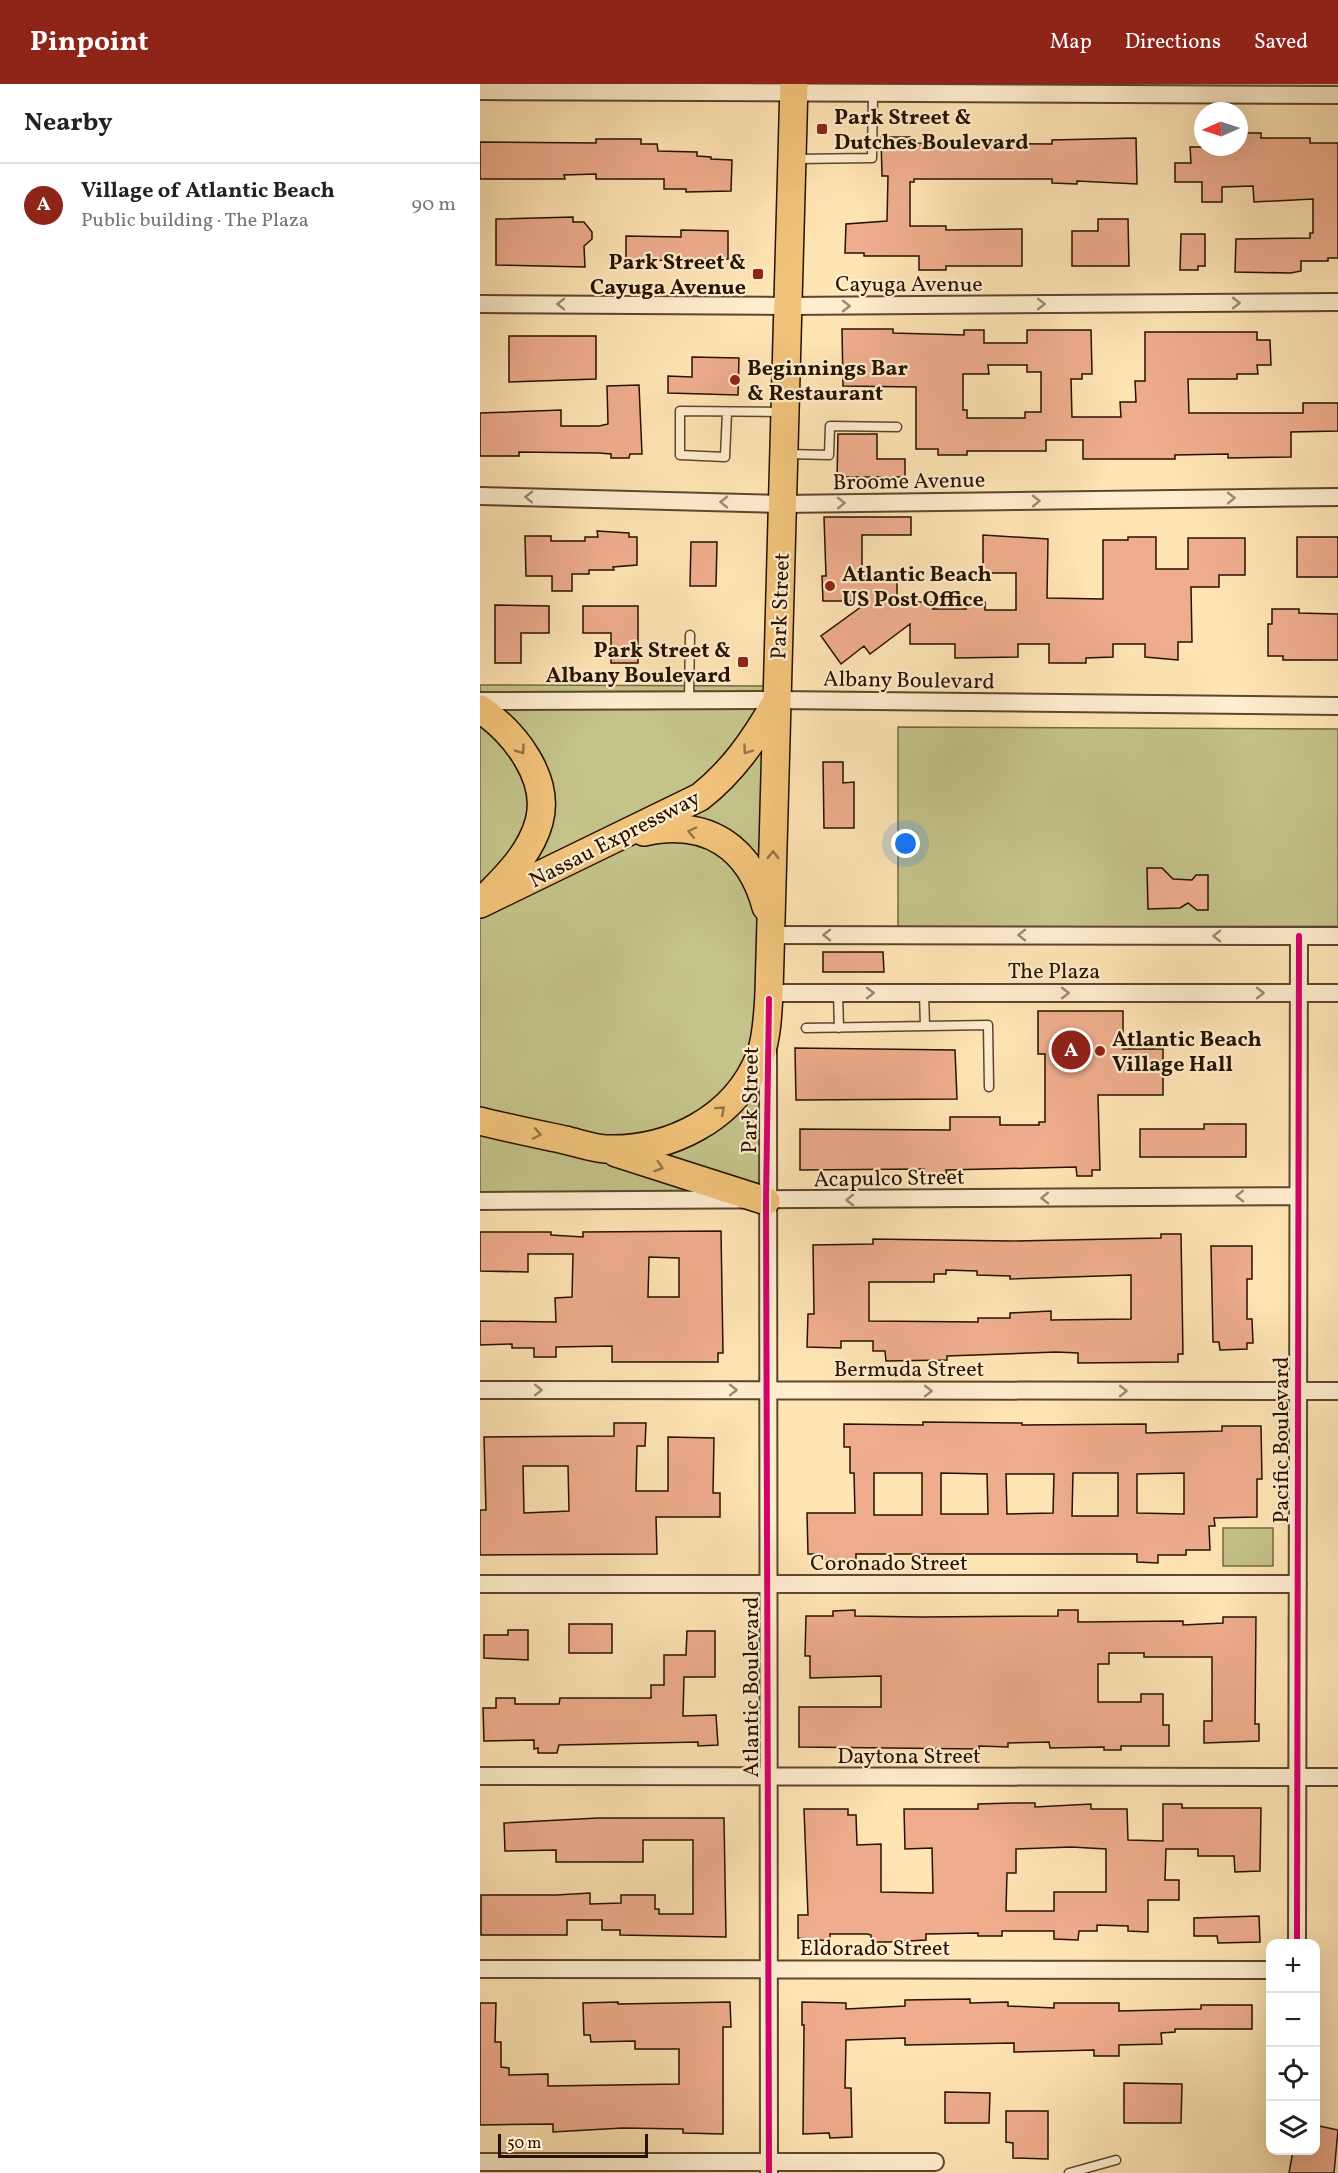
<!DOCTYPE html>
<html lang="en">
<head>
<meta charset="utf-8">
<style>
  :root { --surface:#fff; --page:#f6f6f6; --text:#222; --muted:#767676; --line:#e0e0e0; --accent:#8f2418 }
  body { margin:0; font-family:Vollkorn,serif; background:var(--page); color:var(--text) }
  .controls { position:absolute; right:18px; bottom:18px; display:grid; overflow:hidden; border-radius:12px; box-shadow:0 6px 24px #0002 }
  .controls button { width:54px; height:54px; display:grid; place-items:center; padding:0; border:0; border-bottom:2px solid var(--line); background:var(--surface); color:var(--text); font:30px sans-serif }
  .compass { position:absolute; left:714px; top:18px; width:54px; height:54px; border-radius:50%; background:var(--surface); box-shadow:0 6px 24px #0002; rotate:267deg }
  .scale { position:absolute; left:18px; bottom:15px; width:150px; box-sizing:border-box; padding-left:6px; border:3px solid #251200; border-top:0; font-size:16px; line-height:21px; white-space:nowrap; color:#251200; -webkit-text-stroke:4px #ffedce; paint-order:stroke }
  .you { position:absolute; left:426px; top:760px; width:21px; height:21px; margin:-15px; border:4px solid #fff; border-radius:50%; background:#1a73e8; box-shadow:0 0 0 9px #1a73e833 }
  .badge { display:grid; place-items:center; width:39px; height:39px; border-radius:50%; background:var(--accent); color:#fff; font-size:20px; font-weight:700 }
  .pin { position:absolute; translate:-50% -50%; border:3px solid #fff; box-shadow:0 2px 6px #0006 }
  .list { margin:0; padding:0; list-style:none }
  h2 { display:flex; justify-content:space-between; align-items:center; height:78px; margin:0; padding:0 24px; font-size:26px }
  h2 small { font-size:20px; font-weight:400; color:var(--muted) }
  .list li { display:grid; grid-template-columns:39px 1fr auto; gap:18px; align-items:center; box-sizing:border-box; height:84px; padding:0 24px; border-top:2px solid var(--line) }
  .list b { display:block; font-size:22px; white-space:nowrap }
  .list p { margin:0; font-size:20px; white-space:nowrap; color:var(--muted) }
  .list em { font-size:20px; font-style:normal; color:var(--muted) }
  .icon { flex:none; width:33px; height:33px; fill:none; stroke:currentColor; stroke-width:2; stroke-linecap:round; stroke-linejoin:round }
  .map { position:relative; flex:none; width:858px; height:2089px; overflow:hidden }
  header { display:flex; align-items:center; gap:36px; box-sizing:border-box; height:84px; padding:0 30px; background:var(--accent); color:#fff }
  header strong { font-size:28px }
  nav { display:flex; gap:33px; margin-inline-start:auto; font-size:21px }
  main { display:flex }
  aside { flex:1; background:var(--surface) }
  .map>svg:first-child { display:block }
</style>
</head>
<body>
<header>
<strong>Pinpoint</strong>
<nav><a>Map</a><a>Directions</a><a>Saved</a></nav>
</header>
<main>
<aside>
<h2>Nearby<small></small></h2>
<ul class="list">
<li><span class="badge">A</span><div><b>Village of Atlantic Beach</b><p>Public building · The Plaza</p></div><em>90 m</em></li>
</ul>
</aside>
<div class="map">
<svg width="858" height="2089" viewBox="0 0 858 2089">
  <rect width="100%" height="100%" fill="#ffe4b4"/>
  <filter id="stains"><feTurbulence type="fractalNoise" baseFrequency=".00333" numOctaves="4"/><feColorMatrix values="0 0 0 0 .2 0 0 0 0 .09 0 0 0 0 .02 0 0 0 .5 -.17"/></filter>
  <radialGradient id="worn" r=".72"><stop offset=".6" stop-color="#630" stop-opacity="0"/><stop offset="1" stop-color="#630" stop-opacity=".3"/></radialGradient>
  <!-- green -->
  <path fill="#c4c38a" stroke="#746a45" stroke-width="1.5" d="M0,601l293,1 -7,515h-286z
    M418,643l440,2v197l-440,2z
    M743,1444h50v38h-50z"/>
  <!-- building -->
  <path fill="#efad8e" stroke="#251200" stroke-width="1.5" fill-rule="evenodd" d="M759,49h22v5h49v5h28v115h-10v3h-27v10l-10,2 -56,-1 1,-33 74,-1v-5h3v-34l-59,3 -1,-16 -31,1v15h-20v-20h-27v-19h16l-1,-16h49z
    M401,53h29v6l142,1v-4l84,-2 1,46 -60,-3v3l-25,-1v-4h-138v3h-4v44h36v4l76,-1v37h-76v4h-27v-14h-55v-3h-19l1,-29 41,-3 1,-45h-6z
    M116,55h45v5h16l1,7 39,1v4l14,1v2l21,1 -1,31 -45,1v-3h-22v-10h-68v-5l-32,1 1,4h-85v-37l116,1z
    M93,133v5h11l8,10v7l-8,7 1,21 -89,-2v-46z
    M618,135h30l1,47h-57v-35h26z
    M201,146l47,1v28l-102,2v-25l55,1z
    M701,150h24v32h-7v4h-18z
    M362,245h51v4l71,2v-5h20v13h43v-13h64l1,44h-10v5h-11l1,38h49l-1,-15h16l-1,-21h10v-49h112v8h13l1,25h-14l1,9h-21v5h-49l1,34h114v-10h35v28l-47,1v25l-63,1v-4l-53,1v4h-92v-19h-37v11h-79v4h-29v-6h-22v-62l-73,-1zM508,281h39v7h14v40h-16v6h-58v-8h-4v-36h26z
    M29,252h87v43l-87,3z
    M212,273l47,1 -1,37 -70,-2v-17l24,1z
    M159,301l3,69h-12l-1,4h-18v-4l-12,-1 -80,-1v4h-39v-43l81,-3v16h38l9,-2 -1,-38z
    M358,350h39v25h28v18h-68z
    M344,433h87v18h-49v41h35v26h41l-5,7h33v-8l19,1v8h31v-37h-33v-38l65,4 -1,59 56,1v-59h25v-3h28v32h32v-31h57v37h-26v12h-28l1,55h-14v18l-33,-3v-13h-32v13l-27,1v5h-37v-19h-31v13l-63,1v-14h-45v-20l-40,30 -6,-8 -23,18 -20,-28 48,-35h-46l-1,-25h4z
    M117,447l32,2v4h8v28l-24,2 1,3h-25v4h-17v17h-20v-15h-26l-1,-40h26v5h34v-4h13z
    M817,453h41v40h-41z
    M211,458h26l-1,44h-26z
    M15,521l54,1v27h-28v30h-26z
    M103,522h55v57h-27v-30h-28z
    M792,525h27v4l39,1v46h-55v-4h-15v-32h4z
    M343,678h20v21l11,-1v46h-30z
    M667,784h15l11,11 19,1 4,-5h12v35h-11l-9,-7 -8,5 -32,1z
    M343,868h60l1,20h-61z
    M558,927h85v38h40v46h-65l2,75h-8v6h-15l-1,-9 -130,3 1,5 -23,1v-7l-124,1v-41l150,1v-13h50v8h39v-3h6v-68h-7z
    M315,964l160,2 2,49 -161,1z
    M724,1040h42v33h-106v-28h64z
    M241,1147l2,122h-5v9h-106v-16l-56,1v10h-22v-9h-22v-4l-32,1v-24l76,1 -1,-24 17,-1 1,-43h-45v18l-48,-1v-39h71v3l32,2v-5zM169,1173l30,1v39h-31z
    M681,1150h20l2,120h-5v8l-100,1v-10l-22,-1 -109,4v4l-61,1 -1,-10h-12v-10h-32v7l-34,-1 1,-33h6l-1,-69 60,-1v-5l137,2 151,-3zM466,1186l31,1v4l33,1v3l121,-4v44l-80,1v-9l-41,2v5h-32v4l-109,-1v-39h65v-8h12z
    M731,1162h41v33h-5v40h5l1,24h-6v6l-27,1 -1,-8h-6z
    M443,1338l99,1v2l124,-1v9l76,-2v-5h39l1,53h-5v38l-43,1 1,8h-6l1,24h-24v5h-28v8l-21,-1v-8h-281v6h-35l-1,-6h-12l-1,-41h48l-1,-40h-4v-26h-6v-23l79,1zM394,1389h48v42h-48zM461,1389l46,1 1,40h-47zM593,1389h45v43h-46zM704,1389v41l-47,-1v-39zM526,1390h48l-1,39 -46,1z
    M134,1339h32l-1,23h-8l-1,45h32v-54l46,1 -1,55h7v24h-64l1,37 -177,1v-45h6l-2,-73 130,-1zM43,1382h45l1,45 -45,2z
    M375,1526v6l66,1 137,-1v-6h20v12l105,-1v4l40,-2v-6h33l-1,107h4v17l-55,2v-22h8v-64h-68v-4h-35v11h-11v38h43v-8h22v31h6v21h-48v4h-17v-3l-54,1 -1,-6 -41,1v4l-29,-1v3l-180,-2v-40h82v-31l-71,2v-22h-5l1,-40h27v-5z
    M89,1540h43v29h-43z
    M28,1546h20v30l-44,-2v-23h24z
    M207,1547h28v46h-31l-1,39 33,-1 2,30 -20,1v-4l-139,3 -2,8h-19v-5l-4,1v-9l-50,1 -1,-33h13v-10h19v6h44l1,-6h91v-13h13v-30h22z
    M533,1719h22v4l56,-3v5h36l1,31 35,1v-37h19v4h79l-1,63 -25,1 -1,-16h-36v-7h-32l-1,31h14v20h-31v32l-20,-1v-5l-31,-1v6h-18l-1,9 -24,-1v-8h-52v5h-24v-3l-52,1v6l-37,2h-18v-7l-4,-1h-37v7l-32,-3v-23h10l-4,-106h44v6h8l1,30 24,-1v48l52,1 -1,-45 -27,1 -1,-40h74v-5zM591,1763l35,2v43h-52v19h-48l1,-38h9v-24z
    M118,1734h126l2,119 -106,-2v-5h-18v-10h-35v15h-86v-40h75l34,-2v11l31,-1v-8h34v14h4v5h34v-74h-50v22h-87v-12l-51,1 -1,-28z
    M779,1832l1,26 -42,1 -1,-7h-23v-18z
    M490,1915v4l38,-1v4l46,2v-5h65v8l82,-2v-4h51v24h-77v3l-14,1 1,11 -43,1v11h-25v-6l-80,2v-9l-109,2v-7l-59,2 -1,48h6l1,49 -22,1 -1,-5 -26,1 1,-109h-2v-23l44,1v6l59,-3v-6z
    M138,1918v2l112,-2 1,25h-8v107l-40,-1v-4l-60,-1 -70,4v-8l-73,1v-122h16l-1,39h6v25l8,1v7l39,-1v12l131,-2v-35h-44v-8l-44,1 -1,-7h-6l-1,-32z
    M644,1999l58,1 -1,39h-57z
    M465,2008l45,1 -1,30h-44z
    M526,2027h42v48l-35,-1v-15l-7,-1z
    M839,2042l19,4 -4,43h-45l4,-22h23z"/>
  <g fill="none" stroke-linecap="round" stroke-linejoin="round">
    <!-- service casing -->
    <g stroke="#5c462d" stroke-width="11">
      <path id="service" d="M316,75l76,-1 1,-64
        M247,328l-2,45 -45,-2v-44l102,1
        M307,370l42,1 1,-29 67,1
        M209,616l1,-65
        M358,909l1,35
        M444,909l1,33
        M326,944l182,-3 1,62
        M589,2089l47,-13"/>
    </g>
    <!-- minor casing -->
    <g stroke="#5c462d" stroke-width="20">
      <path id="minor" d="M0,7l858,4
        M0,220l308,2 550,-4
        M0,412l302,8 556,-7
        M0,617l297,-1 561,6
        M291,851l567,1
        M289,909h569
        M288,965l1,1124
        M0,1117l818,-5
        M0,1306l858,1
        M0,1500h818
        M0,1692l858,1
        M817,1860l2,-1008
        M0,1885l790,1
        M0,2078h455"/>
    </g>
    <!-- trunk casing -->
    <g stroke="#251200" stroke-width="30">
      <path id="trunk" d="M0,625c34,23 71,69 59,113 -8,29 -29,51 -50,72
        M164,748c63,-14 106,15 122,75
        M0,820l220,-107c33,-26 54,-57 75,-93
        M0,1037c28,7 57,13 85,19 13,3 27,8 40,9 65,2 130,-30 155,-93 7,-18 8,-44 9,-63l25,-909
        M136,1069l150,48"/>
    </g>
    <!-- service -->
    <use href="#service" stroke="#ffedce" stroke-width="8"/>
    <!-- minor -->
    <use href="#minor" stroke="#ffedce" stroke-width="16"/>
    <!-- trunk -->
    <use href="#trunk" stroke="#f0c27a" stroke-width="27"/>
    <!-- cycleway casing -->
    <g stroke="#ffedce" stroke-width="10">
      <path id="cycleway" d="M817,1860l2,-1008
        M289,2089l-3,-972 3,-202"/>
    </g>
    <!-- cycleway -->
    <use href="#cycleway" stroke="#d6006c" stroke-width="6"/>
  </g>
  <!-- one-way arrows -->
  <defs><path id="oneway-chevron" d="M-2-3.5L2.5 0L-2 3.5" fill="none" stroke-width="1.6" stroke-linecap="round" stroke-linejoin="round" transform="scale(1.5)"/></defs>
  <g stroke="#9d8a71">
    <use href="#oneway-chevron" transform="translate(756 219)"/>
    <use href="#oneway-chevron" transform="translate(81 220) rotate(-180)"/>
    <use href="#oneway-chevron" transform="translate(561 220)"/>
    <use href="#oneway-chevron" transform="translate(366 222)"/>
    <use href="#oneway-chevron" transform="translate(49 413) rotate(-179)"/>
    <use href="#oneway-chevron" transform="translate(751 414) rotate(-1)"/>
    <use href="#oneway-chevron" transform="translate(556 417) rotate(-1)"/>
    <use href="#oneway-chevron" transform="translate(244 418) rotate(-179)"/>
    <use href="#oneway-chevron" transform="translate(361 419) rotate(-1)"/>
    <use href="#oneway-chevron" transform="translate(347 851) rotate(-180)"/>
    <use href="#oneway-chevron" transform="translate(542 851) rotate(-180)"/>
    <use href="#oneway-chevron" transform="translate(737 852) rotate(-180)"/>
    <use href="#oneway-chevron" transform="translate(390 909)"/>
    <use href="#oneway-chevron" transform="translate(585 909)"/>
    <use href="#oneway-chevron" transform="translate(780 909)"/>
    <use href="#oneway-chevron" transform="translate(760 1112) rotate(179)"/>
    <use href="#oneway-chevron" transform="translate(565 1114) rotate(179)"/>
    <use href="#oneway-chevron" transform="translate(370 1116) rotate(179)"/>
    <use href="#oneway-chevron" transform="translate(58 1306)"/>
    <use href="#oneway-chevron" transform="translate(253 1306)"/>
    <use href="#oneway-chevron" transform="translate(448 1307)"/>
    <use href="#oneway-chevron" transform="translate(643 1307)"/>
  </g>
  <g stroke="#957343">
    <use href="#oneway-chevron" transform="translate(41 666) rotate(55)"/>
    <use href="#oneway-chevron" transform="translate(267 666) rotate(126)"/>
    <use href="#oneway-chevron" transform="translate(212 748) rotate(-168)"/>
    <use href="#oneway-chevron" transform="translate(293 771) rotate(-89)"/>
    <use href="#oneway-chevron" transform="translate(241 1026) rotate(-42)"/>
    <use href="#oneway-chevron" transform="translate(57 1050) rotate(12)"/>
    <use href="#oneway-chevron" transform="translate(179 1083) rotate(18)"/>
  </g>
  <!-- markers -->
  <g fill="#8f2418" stroke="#ffedce" stroke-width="2">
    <rect x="336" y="39" width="12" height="12" rx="3"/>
    <rect x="272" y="184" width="12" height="12" rx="3"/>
    <circle cx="255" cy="296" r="6"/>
    <circle cx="350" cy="502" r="6"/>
    <rect x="257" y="572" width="12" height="12" rx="3"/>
    <circle cx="620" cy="967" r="6"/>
  </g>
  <g text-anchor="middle" stroke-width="4.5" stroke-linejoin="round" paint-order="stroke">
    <!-- poi labels -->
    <g font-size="22" font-weight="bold" fill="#251200" stroke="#ffedce" text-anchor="start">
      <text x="354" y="40">Park Street &amp;<tspan x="354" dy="25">Dutches Boulevard</tspan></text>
      <text x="266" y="185" text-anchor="end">Park Street &amp;<tspan x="266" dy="25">Cayuga Avenue</tspan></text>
      <text x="267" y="291">Beginnings Bar<tspan x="267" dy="25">&amp; Restaurant</tspan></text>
      <text x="362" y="497">Atlantic Beach<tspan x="362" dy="25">US Post Office</tspan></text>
      <text x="251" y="573" text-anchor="end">Park Street &amp;<tspan x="251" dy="25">Albany Boulevard</tspan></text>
      <text x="632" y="962">Atlantic Beach<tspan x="632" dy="25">Village Hall</tspan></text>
    </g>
    <!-- street labels -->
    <g font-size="22" fill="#251200" stroke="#ffedce">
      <text x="429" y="207">Cayuga Avenue</text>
      <text transform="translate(429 396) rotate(-1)" y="8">Broome Avenue</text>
      <text transform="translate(299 522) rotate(-88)" y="8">Park Street</text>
      <text transform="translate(429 595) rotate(1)" y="8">Albany Boulevard</text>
      <text transform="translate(134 754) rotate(-27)" y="8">Nassau Expressway</text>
      <text x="574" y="894">The Plaza</text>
      <text transform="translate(269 1016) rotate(-89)" y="8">Park Street</text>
      <text transform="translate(409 1093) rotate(-1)" y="8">Acapulco Street</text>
      <text x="429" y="1292">Bermuda Street</text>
      <text transform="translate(800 1356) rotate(-90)" y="8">Pacific Boulevard</text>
      <text x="409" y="1486">Coronado Street</text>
      <text transform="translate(270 1603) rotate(-90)" y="8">Atlantic Boulevard</text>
      <text x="429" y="1679">Daytona Street</text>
      <text x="395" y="1871">Eldorado Street</text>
    </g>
  </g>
  <rect width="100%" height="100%" filter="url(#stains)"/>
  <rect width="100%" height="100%" fill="url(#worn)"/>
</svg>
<div class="controls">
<button>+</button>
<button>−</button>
<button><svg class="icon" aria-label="locate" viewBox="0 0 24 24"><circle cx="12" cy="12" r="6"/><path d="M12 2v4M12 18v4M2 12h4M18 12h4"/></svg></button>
<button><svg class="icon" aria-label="layers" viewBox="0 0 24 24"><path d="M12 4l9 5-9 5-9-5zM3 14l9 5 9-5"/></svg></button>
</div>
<svg class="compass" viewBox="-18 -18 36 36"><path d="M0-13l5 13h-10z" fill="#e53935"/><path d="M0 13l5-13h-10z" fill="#767676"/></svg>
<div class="scale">50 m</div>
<div class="you"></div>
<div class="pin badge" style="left:591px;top:966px">A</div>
</div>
</main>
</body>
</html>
